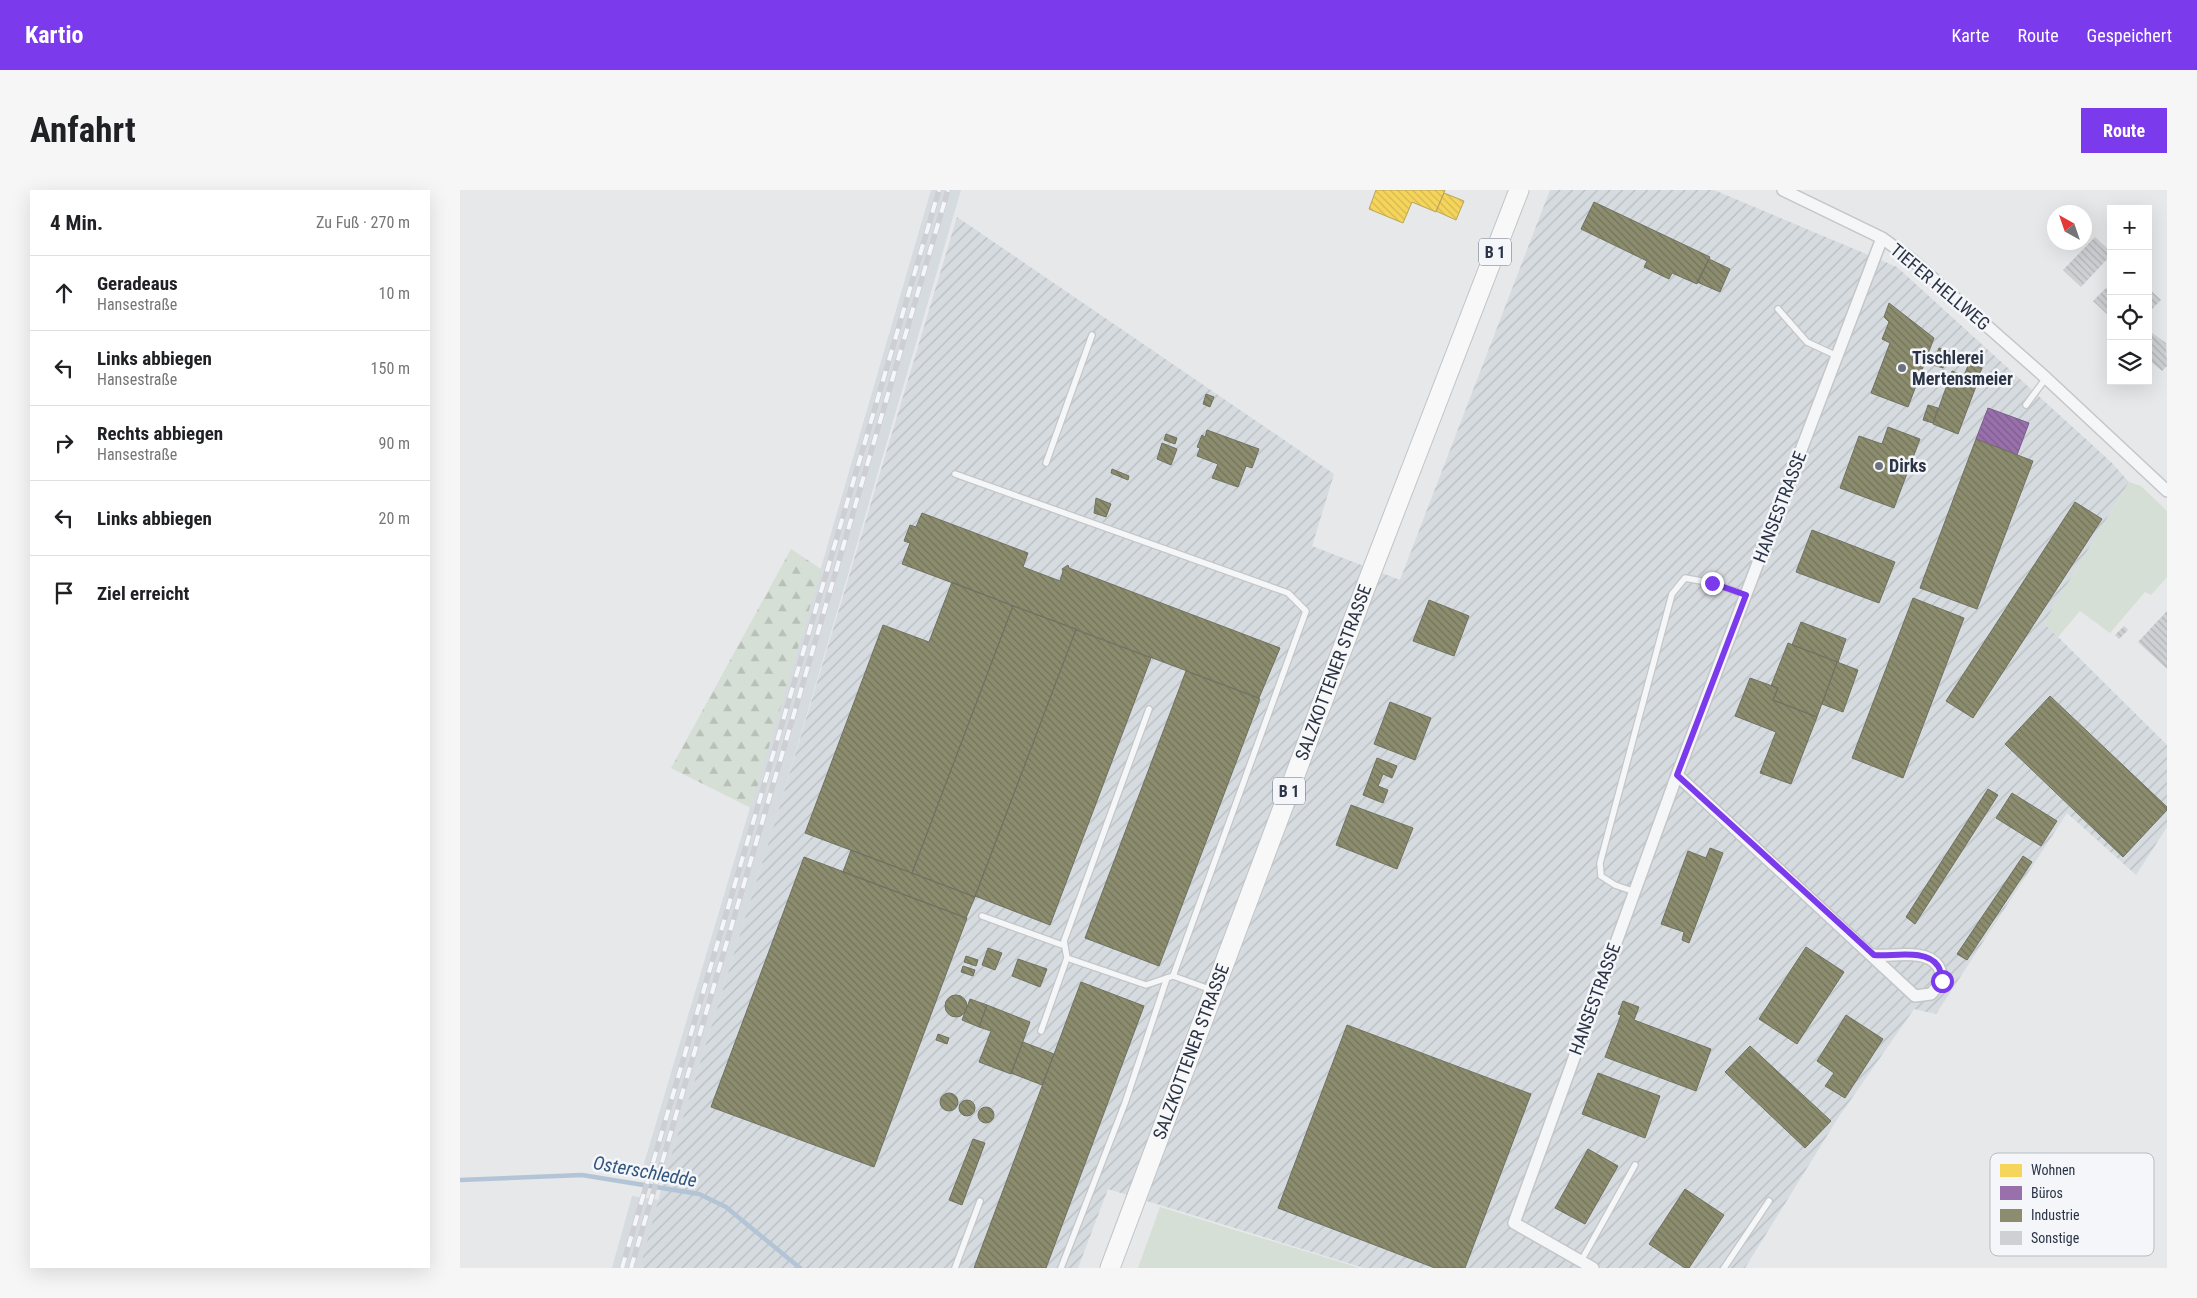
<!DOCTYPE html>
<html lang="de">
<head>
<meta charset="utf-8">
<style>
  :root { --surface:#fff; --page:#f6f6f6; --text:#202124; --muted:#757577; --line:#e0e0e0; --accent:#7c3aed }
  body { margin:0; font-family:"Roboto Condensed",sans-serif; background:var(--page); color:var(--text) }
  .controls { position:absolute; right:15px; top:15px; display:grid; overflow:hidden; border-radius:0px; box-shadow:0 5px 20px #0002 }
  .controls button { width:45px; height:45px; display:grid; place-items:center; padding:0; border:0; border-bottom:1px solid var(--line); background:var(--surface); color:var(--text); font:25px sans-serif }
  .compass { position:absolute; left:1587px; top:15px; width:45px; height:45px; border-radius:50%; background:var(--surface); box-shadow:0 5px 20px #0002; rotate:320deg }
  .stop { position:absolute; width:15px; height:15px; margin:-11px; border:4px solid #7c3aed; border-radius:50%; background:#fff }
  .stop.end { background:#7c3aed; border-color:#fff; box-shadow:0 1px 5px #0008 }
  .list { margin:0; padding:0; list-style:none }
  h2 { display:flex; justify-content:space-between; align-items:center; height:65px; margin:0; padding:0 20px; font-size:21px }
  h2 small { font-size:16px; font-weight:400; color:var(--muted) }
  .list li { display:grid; grid-template-columns:32px 1fr auto; gap:15px; align-items:center; box-sizing:border-box; height:75px; padding:0 20px; border-top:1px solid var(--line) }
  .list b { display:block; font-size:19px; white-space:nowrap }
  .list p { margin:0; font-size:16px; white-space:nowrap; color:var(--muted) }
  .list em { font-size:16px; font-style:normal; color:var(--muted) }
  .icon { flex:none; width:28px; height:28px; fill:none; stroke:currentColor; stroke-width:2; stroke-linecap:round; stroke-linejoin:round }
  .map { position:relative; flex:none; width:1707px; height:1078px; overflow:hidden; border-radius:0px }
  header { display:flex; align-items:center; gap:30px; box-sizing:border-box; height:70px; padding:0 25px; background:var(--accent); color:#fff }
  header strong { font-size:24px }
  nav { display:flex; gap:28px; margin-inline-start:auto; font-size:18px }
  .intro { display:flex; align-items:center; justify-content:space-between; box-sizing:border-box; height:120px; padding:0 30px }
  h1 { margin:0; font-size:35px }
  .button { padding:12px 22px; border-radius:0px; background:var(--accent); color:#fff; font-size:18px; font-weight:700 }
  main { display:flex; gap:30px; padding:0 30px }
  aside { flex:1; background:var(--surface); border-radius:0px; box-shadow:0 5px 20px #0002 }
  .map>svg:first-child { display:block }
</style>
</head>
<body>
<header>
<strong>Kartio</strong>
<nav><a>Karte</a><a>Route</a><a>Gespeichert</a></nav>
</header>
<div class="intro"><h1>Anfahrt</h1><a class="button">Route</a></div>
<main>
<aside>
<h2>4 Min.<small>Zu Fuß · 270 m</small></h2>
<ul class="list">
<li><svg class="icon" aria-label="ahead" viewBox="0 0 24 24"><path d="M12 20V5M6 11l6-6 6 6"/></svg><div><b>Geradeaus</b><p>Hansestraße</p></div><em>10 m</em></li>
<li><svg class="icon" aria-label="left" viewBox="0 0 24 24"><path d="M17 20v-9H6M10 6l-5 5 5 5"/></svg><div><b>Links abbiegen</b><p>Hansestraße</p></div><em>150 m</em></li>
<li><svg class="icon" aria-label="right" viewBox="0 0 24 24"><path d="M7 20v-9h11M14 6l5 5-5 5"/></svg><div><b>Rechts abbiegen</b><p>Hansestraße</p></div><em>90 m</em></li>
<li><svg class="icon" aria-label="left" viewBox="0 0 24 24"><path d="M17 20v-9H6M10 6l-5 5 5 5"/></svg><div><b>Links abbiegen</b></div><em>20 m</em></li>
<li><svg class="icon" aria-label="arrive" viewBox="0 0 24 24"><path d="M6 21V4h12l-3 4 3 4H6"/></svg><div><b>Ziel erreicht</b></div></li>
</ul>
</aside>
<div class="map">
<svg width="1707" height="1078" viewBox="0 0 1707 1078">
  <defs>
    <pattern id="industrial-furrows" width="10" height="10" patternUnits="userSpaceOnUse" patternTransform="scale(1.25)"><rect width="10" height="10" fill="#d6dbe0"/><path d="M-1 1l2-2M0 10L10 0M9 11l2-2" fill="none" stroke="#b8bdc2"/></pattern>
    <pattern id="forest-firs" width="22" height="20" patternUnits="userSpaceOnUse" patternTransform="scale(1.25)"><rect width="22" height="20" fill="#d6dfd5"/><path d="M5 1l3.5 6h-7zM16 11l3.5 6h-7z" fill="#b8c0b8"/></pattern>
    <pattern id="homes-back-hatch" width="6" height="6" patternUnits="userSpaceOnUse" patternTransform="scale(1.25)"><rect width="6" height="6" fill="#f6d55c"/><path d="M-1 5l2 2M0 0l6 6M5-1l2 2" fill="none" stroke="#d3b751"/></pattern>
    <pattern id="offices-back-hatch" width="6" height="6" patternUnits="userSpaceOnUse" patternTransform="scale(1.25)"><rect width="6" height="6" fill="#9970ab"/><path d="M-1 5l2 2M0 0l6 6M5-1l2 2" fill="none" stroke="#7d5d8d"/></pattern>
    <pattern id="industry-back-hatch" width="6" height="6" patternUnits="userSpaceOnUse" patternTransform="scale(1.25)"><rect width="6" height="6" fill="#8c8c6e"/><path d="M-1 5l2 2M0 0l6 6M5-1l2 2" fill="none" stroke="#73735c"/></pattern>
    <pattern id="building-back-hatch" width="6" height="6" patternUnits="userSpaceOnUse" patternTransform="scale(1.25)"><rect width="6" height="6" fill="#ced0d3"/><path d="M-1 5l2 2M0 0l6 6M5-1l2 2" fill="none" stroke="#b1b3b6"/></pattern>
  </defs>
  <rect width="100%" height="100%" fill="#e6e8ea"/>
  <!-- built -->
  <path fill="#d6dbe0" d="M471,0h30l-182,619 -115,370 -24,-2 160,-537z
    M172,1006l28,4 -20,68h-28z"/>
  <!-- industrial -->
  <path fill="url(#industrial-furrows)" d="M1090,0h164l183,77 214,195 18,20 -85,141 123,122v82l-31,48 -69,-62 -131,201 -22,-5 -76,109 -93,150h-381l-256,-79 -30,79h-438l24,-89 115,-370 178,-592 377,257 -22,72 88,34z"/>
  <!-- grass -->
  <path fill="#d6dfd5" d="M1669,292l12,4 26,25v66l-16,18 -6,-3 -35,41 -30,-22 -22,26 -14,-14z
    M700,1017l200,61h-222z"/>
  <!-- forest -->
  <path fill="url(#forest-firs)" d="M331,359l30,20 -70,239 -80,-40z"/>
  <!-- homes -->
  <path fill="url(#homes-back-hatch)" stroke="#b9a555" d="M916,0h69l-9,22 -24,-10 -9,21 -34,-14z
    M984,3l20,8 -8,19 -20,-9z"/>
  <!-- offices -->
  <path fill="url(#offices-back-hatch)" stroke="#785e8d" d="M1528,218l41,15 -12,32 -41,-16z"/>
  <!-- industry -->
  <path fill="url(#industry-back-hatch)" stroke="#6f7262" d="M1134,12l116,55 -13,27 -25,-11 -3,6 -25,-12 3,-6 -66,-32z
    M1249,69l21,10 -10,23 -23,-10z
    M1429,113l45,35 -26,69 -37,-14 19,-50 -8,-4 7,-17 -5,-5z
    M1479,158l10,3 -6,17 -10,-3z
    M1509,173l13,5 -5,13 -13,-5z
    M1492,181l26,10 -20,53 -25,-10z
    M746,204l8,3 -4,10 -7,-3z
    M1468,215l10,3 -5,15 -10,-3z
    M1428,237l32,12 -26,69 -54,-20 19,-52 23,8z
    M747,240l52,19 -7,19 -6,-2 -8,21 -26,-9 6,-14 -21,-8 3,-8 -3,-1 5,-12 3,2z
    M706,244l11,4 -2,6 -11,-4z
    M1516,249l57,22 -56,148 -57,-21z
    M702,253l15,6 -6,16 -14,-6z
    M652,279l17,7 -1,4 -17,-7z
    M636,308l15,6 -5,13 -12,-4z
    M1615,312l27,17 -129,199 -27,-17z
    M462,323l106,40 -5,14 37,14 3,-10 -1,-2 6,-4 1,3 211,80 -21,50 -357,-134 8,-21 -6,-2 6,-16 6,2z
    M1352,340l83,32 -16,41 -83,-31z
    M492,392l61,24 -101,267 -107,-40 78,-208 46,17z
    M1453,408l51,20 -61,160 -51,-20z
    M969,410l40,16 -15,40 -41,-15z
    M553,416l63,23 -101,268 -63,-24z
    M1341,432l45,17 -8,23 -46,-17z
    M616,440l75,28 -101,267 -75,-29z
    M1328,453l49,19 -20,55 -44,-17 5,-12 -7,-2z
    M1377,472l21,8 -15,42 -21,-8z
    M726,481l74,28 -101,267 -74,-28z
    M1290,488l28,10 -5,12 44,17 -26,67 -31,-11 16,-41 -41,-16z
    M1590,506l117,111v3l-44,47 -118,-113z
    M930,512l41,16 -16,42 -41,-16z
    M917,568l20,8 -5,12 -9,-4 -5,12 10,4 -5,13 -20,-8z
    M1528,599l10,6 -83,129 -9,-7z
    M1552,603l45,28 -16,25 -45,-28z
    M891,615l62,23 -16,41 -61,-24z
    M1250,658l13,5 -34,90 -7,-3 2,-8 -23,-8 27,-73 18,7z
    M391,660l124,47 -9,21 -123,-46z
    M1563,666l9,6 -65,98 -10,-6z
    M344,667l163,61 -93,249 -163,-60z
    M1346,757l38,25 -47,72 -38,-25z
    M528,758l14,5 -7,17 -13,-5z
    M506,766l12,4 -2,6 -12,-4z
    M558,769l29,10 -7,18 -28,-11z
    M503,776l12,4 -2,6 -12,-4z
    M621,792l63,24 -98,262h-72z
    M485 816a11 11 0 1 1 22 0a11 11 0 1 1-22 0Z
    M510,809l17,6 -8,22 -17,-7z
    M1163,811l16,6 -5,13 77,29 -15,42 -91,-34 16,-42 -3,-1z
    M527,815l43,17 -19,52 -32,-12 12,-31 -12,-4z
    M1386,825l37,24 -38,59 -20,-12 9,-13 -17,-12z
    M887,835l184,69 -66,174h-30l-157,-60z
    M478,844l11,4 -2,6 -11,-4z
    M563,852l31,12 -12,31 -31,-12z
    M1290,856l81,75 -26,27 -80,-76z
    M1138,883l62,23 -15,42 -63,-24z
    M480 912a9 9 0 1 1 18 0a9 9 0 1 1-18 0Z
    M499 918a8 8 0 1 1 16 0a8 8 0 1 1-16 0Z
    M518 925a8 8 0 1 1 16 0a8 8 0 1 1-16 0Z
    M513,949l12,4 -23,62 -13,-5z
    M1128,959l30,17 -33,58 -30,-16z
    M1225,999l39,26 -35,53h-4l-36,-24z"/>
  <g fill="none" stroke-linecap="round" stroke-linejoin="round">
    <!-- stream -->
    <path stroke="#b3c4d6" stroke-width="4.5" d="M0,990l122,-5 117,19 27,13 74,61"/>
  </g>
  <!-- building -->
  <path fill="url(#building-back-hatch)" d="M1635,47l16,15v3l-30,32 -18,-17z
    M1651,93v35l-18,-17z
    M1688,98l13,12 -13,13z
    M1688,140l18,13 1,23 -5,5 -14,-12z
    M1707,421v58l-29,-27z
    M1664,436l4,4 -9,9 -4,-4z"/>
  <g fill="none" stroke-linecap="round" stroke-linejoin="round">
    <!-- service casing -->
    <g stroke="#c4c6c8" stroke-width="8">
      <path id="service" d="M1318,119l29,33 30,14
        M1566,215l20,-27
        M586,273l46,-128
        M495,284l333,119 18,18 -133,365 39,14
        M689,519l-85,232 3,17 79,27 27,-9
        M1175,702l-20,-7 -14,-9 -1,-13 72,-269 13,-16 27,5 34,12
        M522,726l83,30
        M581,841l26,-73
        M1121,1071l54,-96
        M495,1078l25,-67
        M601,1078l64,-165 42,-125
        M1264,1078l45,-67"/>
    </g>
    <!-- minor casing -->
    <g stroke="#c4c6c8" stroke-width="14">
      <path id="minor" d="M1323,0l99,48 29,21 135,119 121,113
        M1217,585l238,221 16,-2 11,-13c-1,-5 -1,-11 -4,-15 -12,-18 -46,-9 -64,-11
        M1133,1078l-79,-45 163,-448 205,-537"/>
    </g>
    <!-- primary casing -->
    <g stroke="#c1c5c8" stroke-width="21">
      <g id="primary">
        <path id="s1" d="M650,1078l256,-682 153,-396"/>
      </g>
    </g>
    <!-- service -->
    <use href="#service" stroke="#f5f6f7" stroke-width="5.5"/>
    <!-- minor -->
    <use href="#minor" stroke="#f5f6f7" stroke-width="11"/>
    <!-- primary -->
    <use href="#primary" stroke="#f8f8f8" stroke-width="19"/>
    <!-- rail casing -->
    <g stroke="#cecfd2" stroke-width="5.5">
      <path id="rail" d="M162,1078l317,-1078
        M171,1078l317,-1078"/>
    </g>
    <!-- rail -->
    <use href="#rail" stroke="#f4f6f9" stroke-width="4" stroke-dasharray="11" stroke-linecap="butt"/>
  </g>
  <g fill="none" stroke-linecap="round" stroke-linejoin="round">
    <!-- route -->
    <path stroke="#7c3aed" stroke-width="6" d="M1252,393l34,12 -69,180 197,180c18,2 52,-7 64,11 3,4 3,11 4,15"/>
  </g>
  <!-- markers -->
  <g fill="#6c737f" stroke="#f4f6f9" stroke-width="2">
    <circle cx="1442" cy="178" r="5"/>
    <circle cx="1419" cy="276" r="5"/>
  </g>
  <g text-anchor="middle" stroke-width="5" stroke-linejoin="round" paint-order="stroke">
    <!-- shield labels -->
    <g fill="#f4f6f9" stroke="#676e7c" stroke-width="1">
      <rect x="1019" y="48.5" width="32" height="27" rx="4"/>
      <rect x="813" y="587.5" width="32" height="27" rx="4"/>
    </g>
    <g font-size="16" font-weight="bold" fill="#2a3446">
      <text x="1035" y="68">B 1</text>
      <text x="829" y="607">B 1</text>
    </g>
    <!-- street labels -->
    <g font-size="18" fill="#2a3446" stroke="#f4f6f9">
      <text transform="translate(1480 97) rotate(40)" y="6">TIEFER HELLWEG</text>
      <text transform="translate(1320 317) rotate(-69)" y="6">HANSESTRASSE</text>
      <text dy="6" stroke="none"><textPath href="#s1" startOffset="636">SALZKOTTENER STRASSE</textPath></text>
      <text transform="translate(1135 809) rotate(-70)" y="6">HANSESTRASSE</text>
      <text dy="6" stroke="none"><textPath href="#s1" startOffset="231">SALZKOTTENER STRASSE</textPath></text>
    </g>
    <!-- poi labels -->
    <g font-size="18" font-weight="bold" fill="#2a3446" stroke="#f4f6f9" text-anchor="start">
      <text x="1452" y="174">Tischlerei<tspan x="1452" dy="21">Mertensmeier</tspan></text>
      <text x="1429" y="282">Dirks</text>
    </g>
    <!-- water labels -->
    <g font-size="19" font-style="italic" fill="#31547d" stroke="#f4f6f9">
      <text transform="translate(185 981) rotate(10)" y="7">Osterschledde</text>
    </g>
  </g>
  <!-- legend -->
  <rect x="1530" y="963" width="164" height="103" rx="8" fill="#f4f6f9" stroke="#b7bcc3" stroke-width="1"/>
  <rect x="1540" y="974" width="22" height="13" fill="#f6d55c"/>
  <rect x="1540" y="996" width="22" height="14" fill="#9970ab"/>
  <rect x="1540" y="1019" width="22" height="13" fill="#8c8c6e"/>
  <rect x="1540" y="1041" width="22" height="14" fill="#ced0d3"/>
  <g font-size="14" fill="#2a3446">
    <text x="1571" y="985">Wohnen</text>
    <text x="1571" y="1008">Büros</text>
    <text x="1571" y="1030">Industrie</text>
    <text x="1571" y="1053">Sonstige</text>
  </g>
</svg>
<div class="controls">
<button>+</button>
<button>−</button>
<button><svg class="icon" aria-label="locate" viewBox="0 0 24 24"><circle cx="12" cy="12" r="6"/><path d="M12 2v4M12 18v4M2 12h4M18 12h4"/></svg></button>
<button><svg class="icon" aria-label="layers" viewBox="0 0 24 24"><path d="M12 4l9 5-9 5-9-5zM3 14l9 5 9-5"/></svg></button>
</div>
<svg class="compass" viewBox="-18 -18 36 36"><path d="M0-13l5 13h-10z" fill="#e53935"/><path d="M0 13l5-13h-10z" fill="#757577"/></svg>
<div class="stop" style="left:1482px;top:791px"></div>
<div class="stop end" style="left:1252px;top:393px"></div>
</div>
</main>
</body>
</html>
